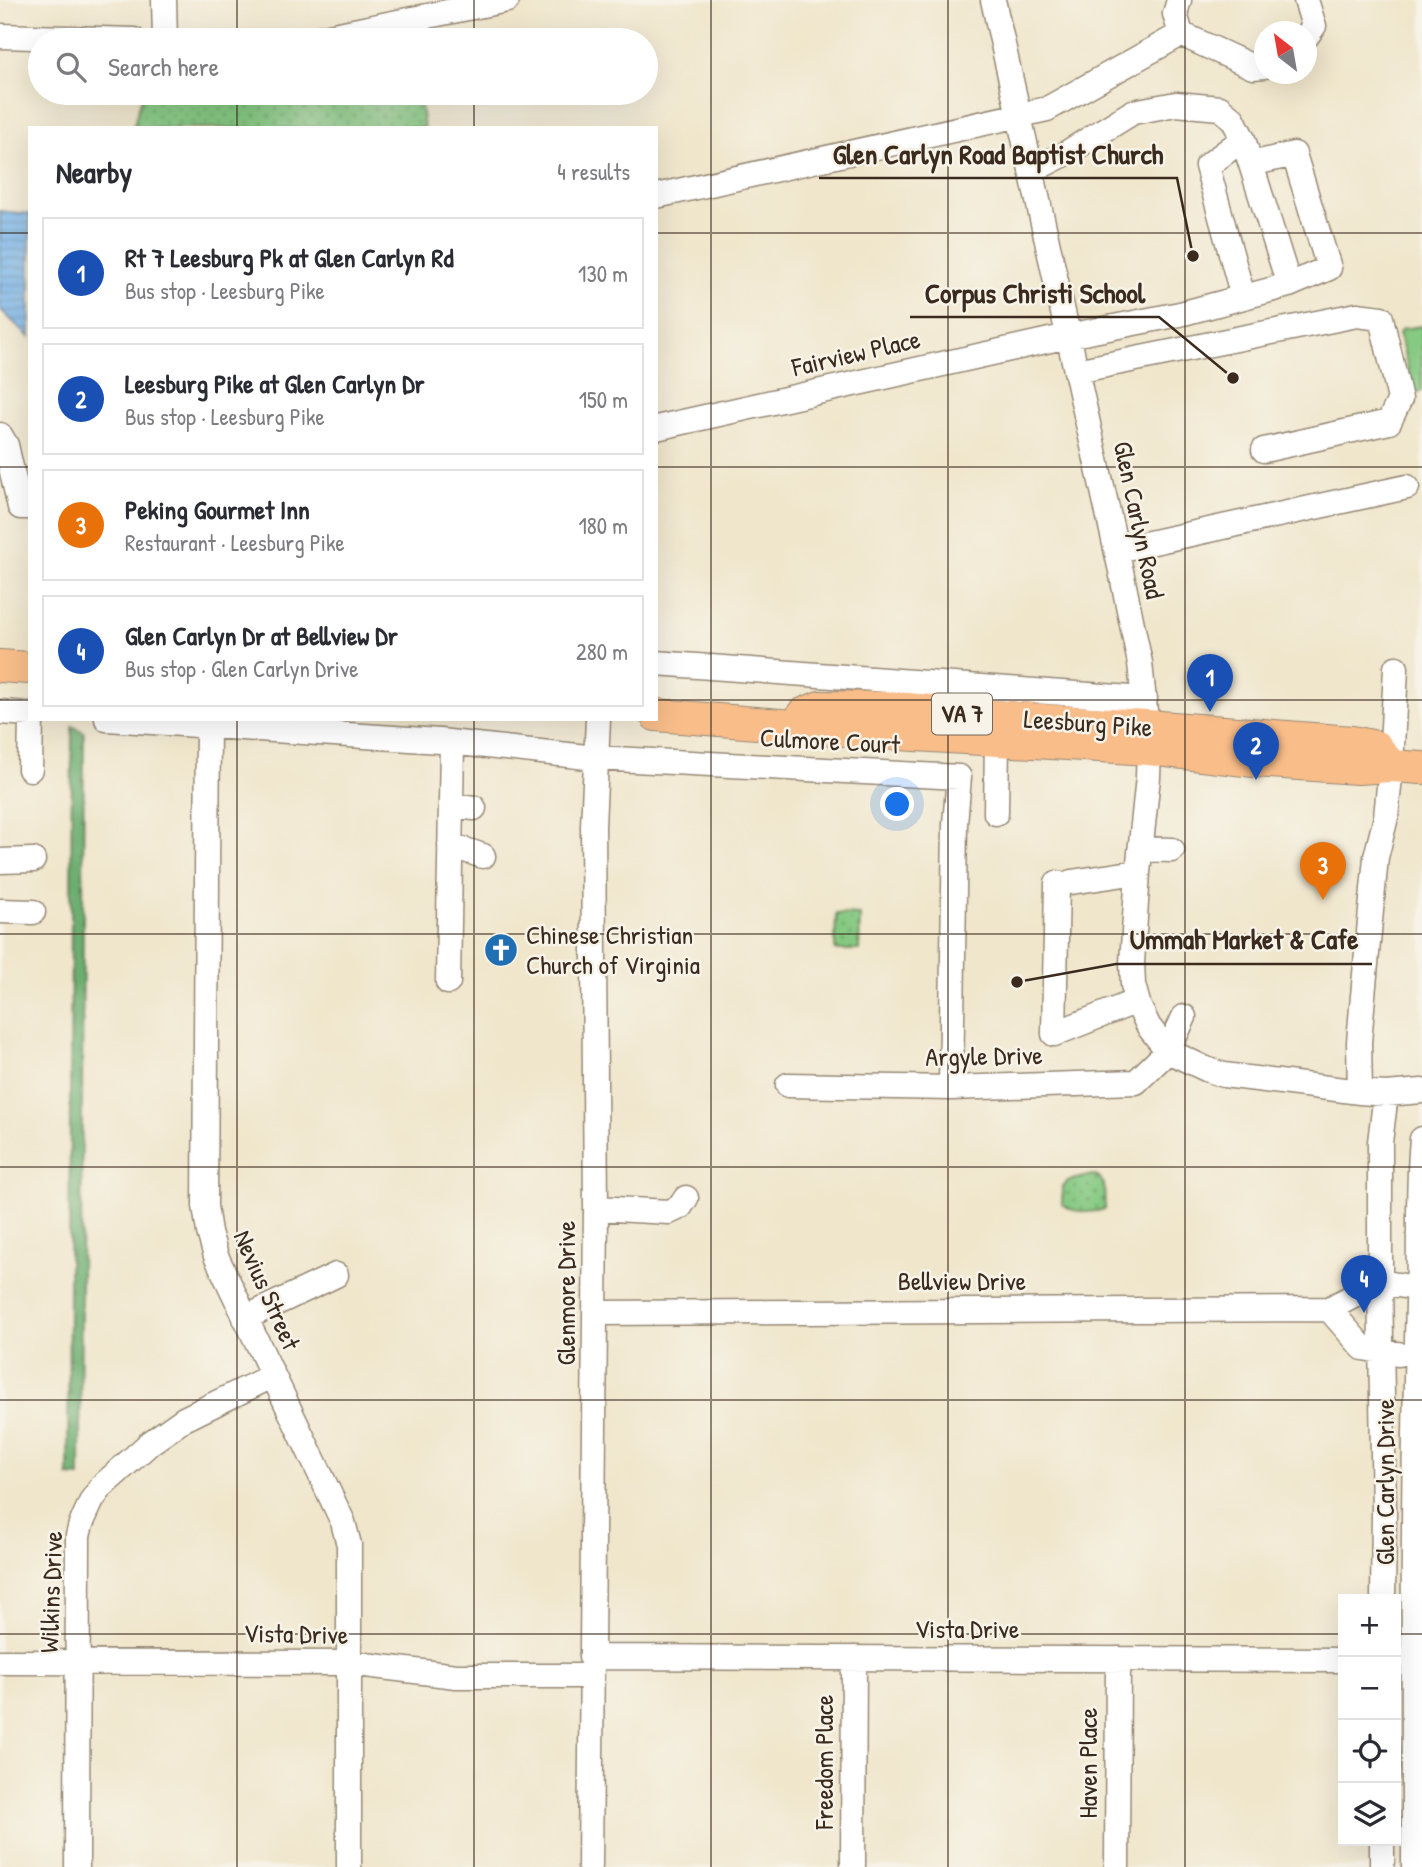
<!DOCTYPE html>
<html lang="en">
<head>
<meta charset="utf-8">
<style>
  :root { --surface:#fff; --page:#f7f7f7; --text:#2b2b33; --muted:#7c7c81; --line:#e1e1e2; --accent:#d93025 }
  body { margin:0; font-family:"Patrick Hand",sans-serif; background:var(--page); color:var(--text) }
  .controls { position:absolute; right:21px; bottom:21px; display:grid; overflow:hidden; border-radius:0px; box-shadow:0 7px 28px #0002 }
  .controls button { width:63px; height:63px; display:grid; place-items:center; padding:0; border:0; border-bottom:2px solid var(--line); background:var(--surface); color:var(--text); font:35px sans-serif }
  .compass { position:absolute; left:1254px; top:21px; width:63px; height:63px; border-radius:50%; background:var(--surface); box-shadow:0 7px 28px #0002; rotate:329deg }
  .you { position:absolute; left:898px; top:805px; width:24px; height:24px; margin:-18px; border:5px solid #fff; border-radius:50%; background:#1a73e8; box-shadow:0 0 0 10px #1a73e833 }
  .badge { display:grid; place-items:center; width:46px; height:46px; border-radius:50%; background:var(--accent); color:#fff; font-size:23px; font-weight:700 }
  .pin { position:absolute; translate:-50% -58px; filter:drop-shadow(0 2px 4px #0008) }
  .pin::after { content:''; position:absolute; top:37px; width:24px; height:21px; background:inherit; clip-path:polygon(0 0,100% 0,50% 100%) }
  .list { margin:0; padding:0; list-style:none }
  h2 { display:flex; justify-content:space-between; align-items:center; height:91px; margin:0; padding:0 28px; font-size:30px }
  h2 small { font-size:23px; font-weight:400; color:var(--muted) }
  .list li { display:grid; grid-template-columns:46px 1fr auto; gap:21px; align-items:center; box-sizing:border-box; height:112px; margin:0 14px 14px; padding:0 14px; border:2px solid var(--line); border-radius:0px }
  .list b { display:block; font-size:26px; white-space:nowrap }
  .list p { margin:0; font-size:23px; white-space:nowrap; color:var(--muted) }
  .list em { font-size:23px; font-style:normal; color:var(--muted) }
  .icon { flex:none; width:38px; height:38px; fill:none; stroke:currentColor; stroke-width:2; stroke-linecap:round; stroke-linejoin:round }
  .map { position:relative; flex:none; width:1422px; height:1867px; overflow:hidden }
  .search { position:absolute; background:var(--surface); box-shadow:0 7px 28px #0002; left:28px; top:28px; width:630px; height:77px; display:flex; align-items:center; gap:18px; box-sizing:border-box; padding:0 24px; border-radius:38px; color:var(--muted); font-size:26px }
  .panel { position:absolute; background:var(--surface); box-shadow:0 7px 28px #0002; left:28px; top:126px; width:630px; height:595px; border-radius:0px }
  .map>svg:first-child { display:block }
</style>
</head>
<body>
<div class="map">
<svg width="1422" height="1867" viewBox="0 0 1422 1867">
  <defs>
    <pattern id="forest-firs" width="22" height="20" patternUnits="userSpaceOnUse" patternTransform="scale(1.75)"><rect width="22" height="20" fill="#6cad70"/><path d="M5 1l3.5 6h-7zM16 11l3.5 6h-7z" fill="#5a8d5b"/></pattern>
    <pattern id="park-dots" width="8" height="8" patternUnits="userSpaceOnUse" patternTransform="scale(1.75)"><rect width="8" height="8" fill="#85c982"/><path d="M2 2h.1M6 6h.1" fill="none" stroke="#6ea36a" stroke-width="1.8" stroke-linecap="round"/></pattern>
    <pattern id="water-rules" width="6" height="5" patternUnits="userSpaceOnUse" patternTransform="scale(1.75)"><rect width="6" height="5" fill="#77b4ea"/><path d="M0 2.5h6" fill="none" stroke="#6393bd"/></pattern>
  </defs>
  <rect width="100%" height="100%" fill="#f7f3e8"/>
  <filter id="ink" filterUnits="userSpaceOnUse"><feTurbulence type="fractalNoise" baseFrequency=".0143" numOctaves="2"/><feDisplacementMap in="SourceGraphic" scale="14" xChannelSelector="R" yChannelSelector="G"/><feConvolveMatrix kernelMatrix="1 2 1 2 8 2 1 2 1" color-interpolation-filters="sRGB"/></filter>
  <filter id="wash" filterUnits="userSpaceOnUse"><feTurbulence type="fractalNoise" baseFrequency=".00686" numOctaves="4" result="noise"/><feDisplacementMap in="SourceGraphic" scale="28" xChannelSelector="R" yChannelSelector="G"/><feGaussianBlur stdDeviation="1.57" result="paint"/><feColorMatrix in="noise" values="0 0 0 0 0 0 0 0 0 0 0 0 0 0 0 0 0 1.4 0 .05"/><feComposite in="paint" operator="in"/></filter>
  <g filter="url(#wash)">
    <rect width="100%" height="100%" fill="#f0e6cc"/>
    <!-- grass -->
    <path fill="#85c982" stroke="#607a50" stroke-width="2" d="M1422,326v65l-8,2 -15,-60 3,-4z"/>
    <!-- forest -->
    <path fill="url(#forest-firs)" stroke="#546c47" stroke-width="2" d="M72,726l12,6 -4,745 -12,-1z"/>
    <!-- park -->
    <path fill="url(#park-dots)" stroke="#607a50" stroke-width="2" d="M143,93h276l5,35h-291z
      M836,914l24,1 -1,35h-24z
      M1092,1175l5,1 7,8 1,25c-15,5 -31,4 -43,-5l1,-18 5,-5z"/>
    <!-- water -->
    <path fill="url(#water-rules)" stroke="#596f84" stroke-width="2" d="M0,211l30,3v124l-30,-29z"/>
  </g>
  <g filter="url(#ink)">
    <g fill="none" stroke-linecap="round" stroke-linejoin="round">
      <!-- minor casing -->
      <g stroke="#968875" stroke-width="27">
        <path id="minor" d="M164,0l1,40
          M993,0l128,571 19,92 9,86 -1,28 -10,95 -6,91 1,22 6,22 10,20 19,24 38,18 18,6 136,17 26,2 36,-3
          M1179,0l-4,14 6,20 72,33 11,-1
          M1306,0l8,26 -8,11
          M0,36l134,4
          M309,40l198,-40
          M1251,164l43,-10 35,114 -40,17
          M656,196l391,-87 134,-75
          M1243,297l-36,-131 36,-27
          M1076,371l281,-56 24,3 19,81 -11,23 -125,28
          M656,428l412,-92 112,-22 109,-29 -46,-146 -10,-20 -13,-11 -44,-4 -43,8 -68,42 -34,17
          M0,435l6,10 14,62h10
          M1117,550l290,-63
          M656,663l489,36
          M0,712l30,2
          M107,719l333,22 156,17 363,19 -4,47 -4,264
          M208,719l-3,487 4,26 7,24 127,266 6,23v322
          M30,769l1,-50
          M451,805l23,3
          M996,813l1,-74
          M450,845l33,11
          M1141,849l31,1
          M0,861l33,-1
          M1071,882l67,-10
          M1057,883l-3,151 83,-33
          M0,911l33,1
          M448,982l4,-239
          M788,1085l163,3 185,-6 32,-31 16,-34
          M1360,1092l-1,-50 4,-46 13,-139 10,-40 5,-51 5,-98
          M596,1208l73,4 11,-5 6,-9
          M1329,1309l34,39 35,6
          M596,1313l733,-4 51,-27 42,7
          M245,1318l91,-43
          M1383,1599l1,-88 -4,-229v-140l6,-48
          M591,1657l752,3
          M0,1662l349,1 107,13h135
          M77,1867l1,-331 3,-12 11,-24 10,-14 48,-43 34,-24 88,-43
          M590,1867l6,-659 -3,-382 5,-107
          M853,1867l1,-209
          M1117,1867l1,-208
          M1382,1867v-26
          M1414,1867c0,-188 -2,-376 4,-563 2,-55 -1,-110 4,-165"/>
      </g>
      <!-- major casing -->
      <g stroke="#968875" stroke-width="34">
        <path id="major" d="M0,666l30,2
          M803,714l17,-7 74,1 160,13 93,5 205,16 24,5 15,19
          M656,715l227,18 266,16 105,12 103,7 34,-2 31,2"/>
      </g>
      <!-- minor -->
      <use href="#minor" stroke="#fff" stroke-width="24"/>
      <!-- major -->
      <use href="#major" stroke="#f8bd89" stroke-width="32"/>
    </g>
  </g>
  <!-- grid -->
  <path fill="none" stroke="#3b2a1e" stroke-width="2" stroke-opacity="0.55" d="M237,0v40M474,0v40M711,0v1867M948,0v1867M1185,0v1867M237,93v35M474,93v35M0,233h30M656,233h766M0,467h30M656,467h766M0,700h30M656,700h766M237,719v1148M474,719v1148M0,934h1422M0,1167h1422M0,1400h1422M0,1634h1343M1396,1634h26"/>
  <!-- icons -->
  <defs>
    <g id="church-disc" transform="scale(1.75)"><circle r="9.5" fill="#1f6fb2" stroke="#f7f3e8"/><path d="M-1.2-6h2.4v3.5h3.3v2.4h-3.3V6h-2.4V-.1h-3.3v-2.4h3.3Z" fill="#fff"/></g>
  </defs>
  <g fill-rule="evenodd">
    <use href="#church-disc" x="501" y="950"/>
  </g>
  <g text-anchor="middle" stroke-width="5" stroke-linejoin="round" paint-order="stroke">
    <!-- shield labels -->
    <rect fill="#f7f3e8" stroke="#73665b" stroke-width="2" x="932" y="693.5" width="60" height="41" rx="5"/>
    <g font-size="24" font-weight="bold" fill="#3b2a1e">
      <text x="962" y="722">VA 7</text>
    </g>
    <!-- street labels -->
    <g font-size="26" fill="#3b2a1e" stroke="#f7f3e8">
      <text transform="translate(856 353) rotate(-13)" y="9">Fairview Place</text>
      <text transform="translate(1139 520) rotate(78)" y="9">Glen Carlyn Road</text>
      <text transform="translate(1088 723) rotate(4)" y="9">Leesburg Pike</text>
      <text transform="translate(830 741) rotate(3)" y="9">Culmore Court</text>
      <text transform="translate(984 1056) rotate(-1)" y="9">Argyle Drive</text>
      <text x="962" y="1290">Bellview Drive</text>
      <text transform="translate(267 1290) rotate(66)" y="9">Nevius Street</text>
      <text transform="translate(566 1293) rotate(-90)" y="9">Glenmore Drive</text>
      <text transform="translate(1385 1482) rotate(-90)" y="9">Glen Carlyn Drive</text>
      <text transform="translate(51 1592) rotate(-88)" y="9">Wilkins Drive</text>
      <text x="967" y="1638">Vista Drive</text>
      <text transform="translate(296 1634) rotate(1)" y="9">Vista Drive</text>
      <text transform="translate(824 1762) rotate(-90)" y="9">Freedom Place</text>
      <text transform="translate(1088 1763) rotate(-90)" y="9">Haven Place</text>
    </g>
    <!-- poi labels -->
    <g font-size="26" fill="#3b2a1e" stroke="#f7f3e8" text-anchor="start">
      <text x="526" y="944">Chinese Christian<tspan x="526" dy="30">Church of Virginia</tspan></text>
    </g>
  </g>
  <!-- callouts -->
  <path fill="none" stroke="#3b2a1e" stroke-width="2.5" d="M1193 256L1177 178H819M1233 378L1159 317H910M1017 982L1116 964H1372"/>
  <g fill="#3b2a1e" stroke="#f7f3e8" stroke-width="2.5">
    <circle cx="1193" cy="256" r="7"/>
    <circle cx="1233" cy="378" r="7"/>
    <circle cx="1017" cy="982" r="7"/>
  </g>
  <g font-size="28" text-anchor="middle" font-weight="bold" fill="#3b2a1e" stroke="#f7f3e8" stroke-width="5" stroke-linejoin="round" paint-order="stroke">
    <text x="998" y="164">Glen Carlyn Road Baptist Church</text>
    <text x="1035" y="303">Corpus Christi School</text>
    <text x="1244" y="949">Ummah Market &amp; Cafe</text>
  </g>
</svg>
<div class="controls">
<button>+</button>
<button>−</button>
<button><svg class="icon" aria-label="locate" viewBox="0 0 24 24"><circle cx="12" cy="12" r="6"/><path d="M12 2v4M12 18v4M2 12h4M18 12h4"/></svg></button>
<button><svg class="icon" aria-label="layers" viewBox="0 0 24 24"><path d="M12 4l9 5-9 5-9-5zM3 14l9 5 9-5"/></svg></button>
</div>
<svg class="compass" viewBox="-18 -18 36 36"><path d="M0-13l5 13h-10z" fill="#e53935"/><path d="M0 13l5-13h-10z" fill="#7c7c81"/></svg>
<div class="you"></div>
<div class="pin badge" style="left:1210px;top:712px;background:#1a4fb4">1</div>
<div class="pin badge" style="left:1256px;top:780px;background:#1a4fb4">2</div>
<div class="pin badge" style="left:1323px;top:900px;background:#e8710a">3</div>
<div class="pin badge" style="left:1364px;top:1313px;background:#1a4fb4">4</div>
<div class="search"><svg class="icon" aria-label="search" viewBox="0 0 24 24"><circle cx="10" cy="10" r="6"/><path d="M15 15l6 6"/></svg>Search here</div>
<section class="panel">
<h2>Nearby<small>4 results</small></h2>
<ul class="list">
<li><span class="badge" style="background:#1a4fb4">1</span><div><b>Rt 7 Leesburg Pk at Glen Carlyn Rd</b><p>Bus stop · Leesburg Pike</p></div><em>130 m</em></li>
<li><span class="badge" style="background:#1a4fb4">2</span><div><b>Leesburg Pike at Glen Carlyn Dr</b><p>Bus stop · Leesburg Pike</p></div><em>150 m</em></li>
<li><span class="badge" style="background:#e8710a">3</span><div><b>Peking Gourmet Inn</b><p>Restaurant · Leesburg Pike</p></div><em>180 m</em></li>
<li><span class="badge" style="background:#1a4fb4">4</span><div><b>Glen Carlyn Dr at Bellview Dr</b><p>Bus stop · Glen Carlyn Drive</p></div><em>280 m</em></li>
</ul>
</section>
</div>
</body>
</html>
